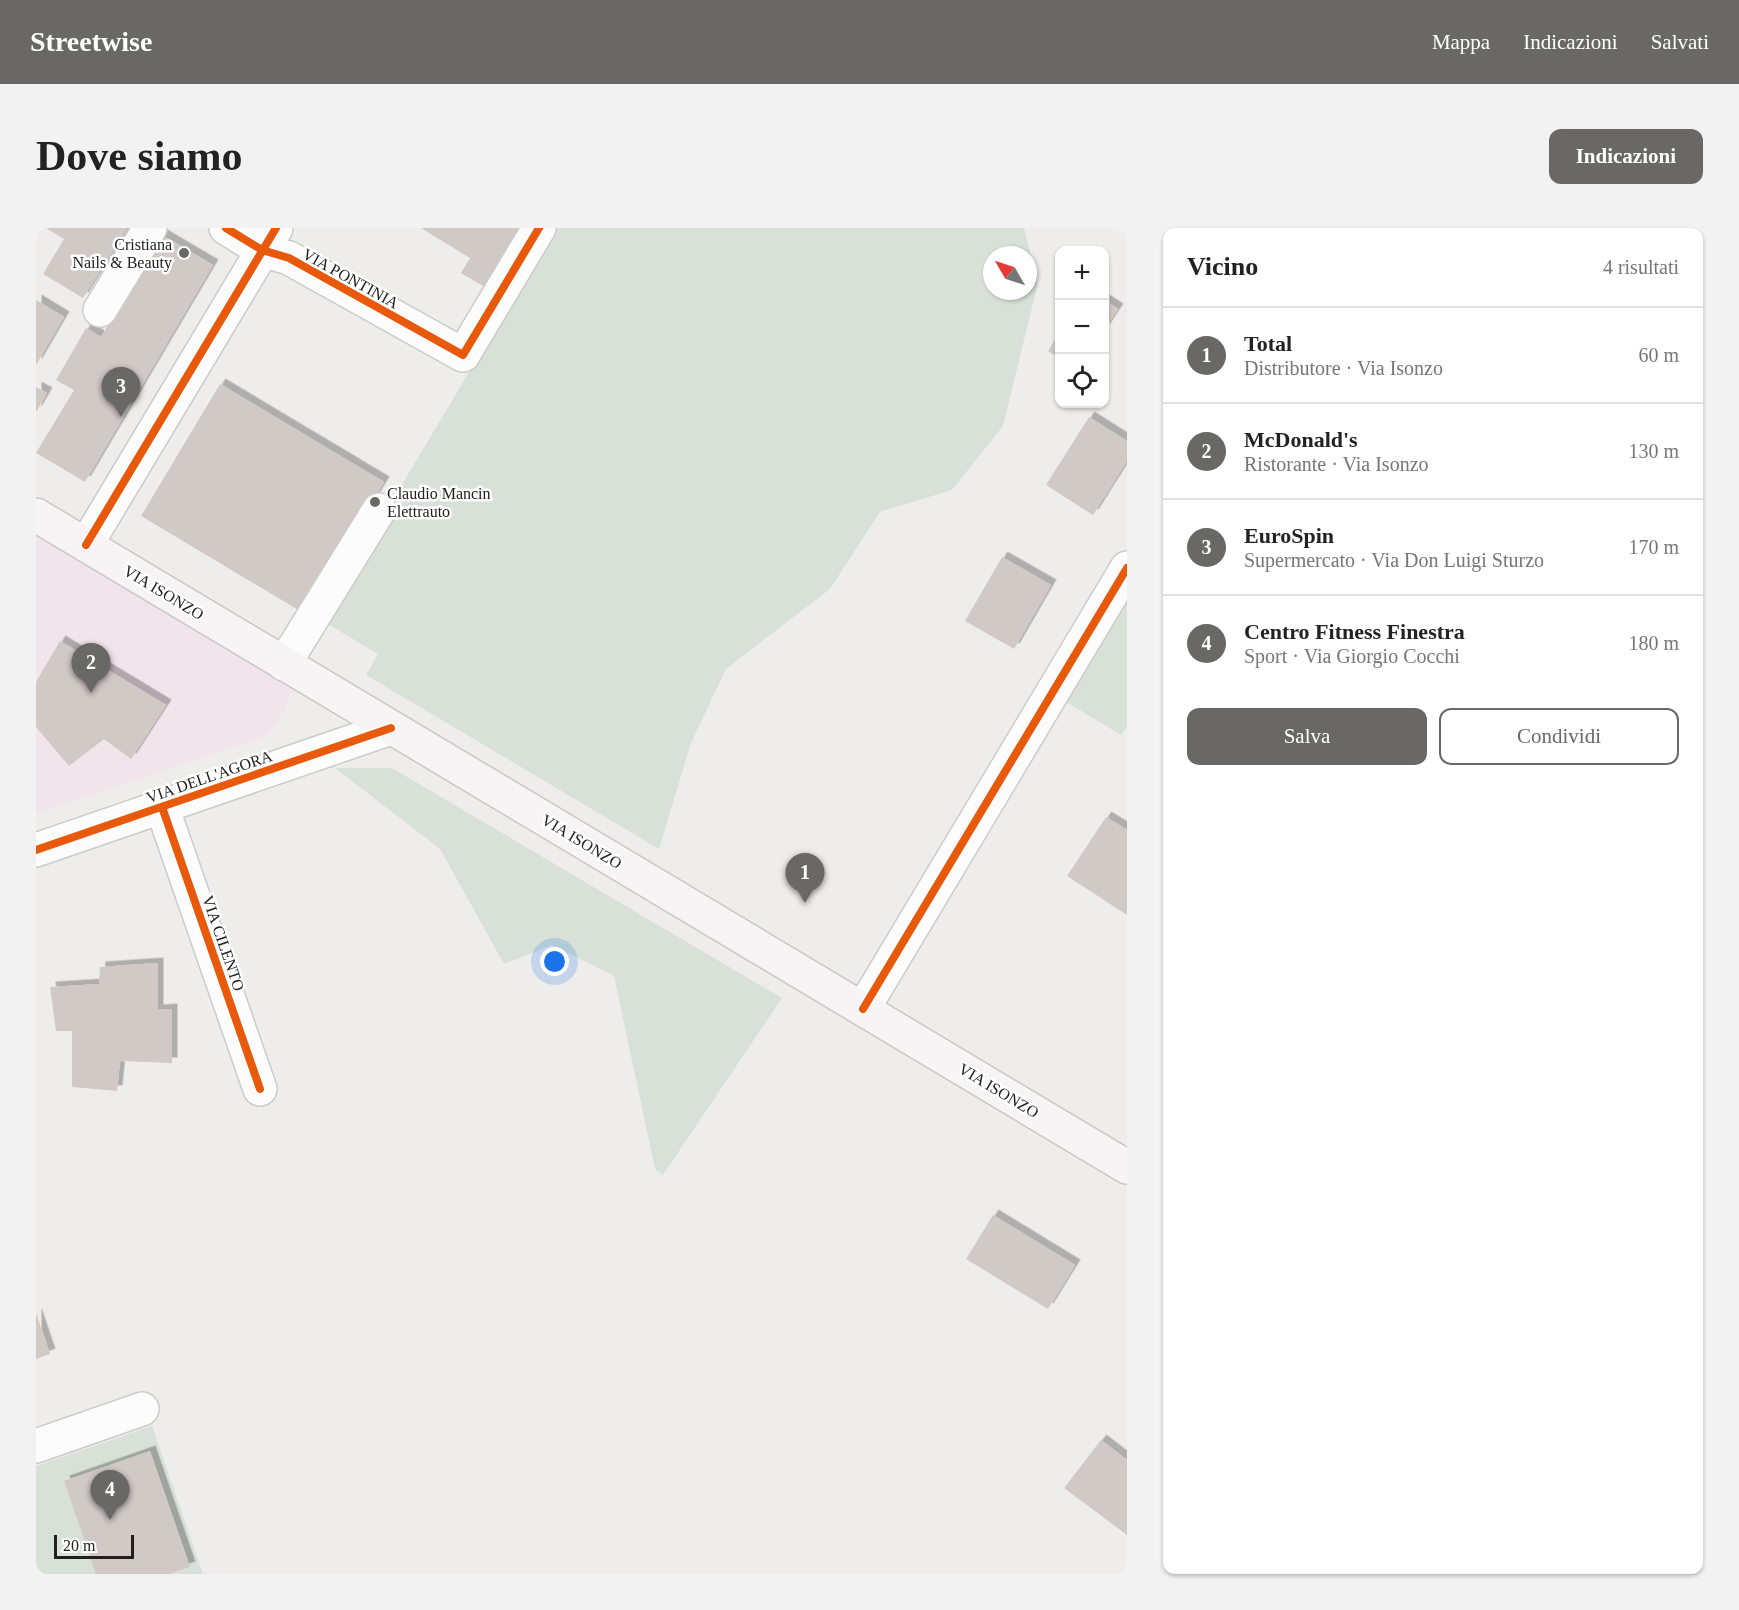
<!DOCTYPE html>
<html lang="it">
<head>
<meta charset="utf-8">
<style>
  :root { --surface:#fff; --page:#f2f2f2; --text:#222; --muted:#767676; --line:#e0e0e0; --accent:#696867 }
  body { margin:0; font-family:Georgia,serif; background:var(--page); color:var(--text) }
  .controls { position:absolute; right:18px; top:18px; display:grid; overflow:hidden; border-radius:12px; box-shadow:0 2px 4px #0004 }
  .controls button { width:54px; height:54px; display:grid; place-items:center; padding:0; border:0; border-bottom:2px solid var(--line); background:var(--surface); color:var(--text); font:30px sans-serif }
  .compass { position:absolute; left:947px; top:18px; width:54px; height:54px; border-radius:50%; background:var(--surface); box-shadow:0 2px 4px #0004; rotate:309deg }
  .scale { position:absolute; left:18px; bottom:15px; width:80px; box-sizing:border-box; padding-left:6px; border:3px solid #21201f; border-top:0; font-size:16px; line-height:21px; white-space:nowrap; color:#21201f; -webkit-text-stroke:4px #fff; paint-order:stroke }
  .you { position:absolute; left:519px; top:734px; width:21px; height:21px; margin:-15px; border:4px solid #fff; border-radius:50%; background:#1a73e8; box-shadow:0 0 0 9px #1a73e833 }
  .badge { display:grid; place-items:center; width:39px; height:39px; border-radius:50%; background:var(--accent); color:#fff; font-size:20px; font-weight:700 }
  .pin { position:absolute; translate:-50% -50px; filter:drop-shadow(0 2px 3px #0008) }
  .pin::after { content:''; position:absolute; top:32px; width:21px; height:18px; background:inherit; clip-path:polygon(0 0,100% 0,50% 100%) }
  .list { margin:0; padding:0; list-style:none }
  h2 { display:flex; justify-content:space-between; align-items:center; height:78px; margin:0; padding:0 24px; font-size:26px }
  h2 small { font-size:20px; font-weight:400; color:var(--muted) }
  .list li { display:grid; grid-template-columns:39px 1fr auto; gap:18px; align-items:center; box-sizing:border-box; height:96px; padding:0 24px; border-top:2px solid var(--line) }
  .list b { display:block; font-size:22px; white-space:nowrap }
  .list p { margin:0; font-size:20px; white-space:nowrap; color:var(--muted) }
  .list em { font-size:20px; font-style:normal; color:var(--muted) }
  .actions { display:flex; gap:12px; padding:18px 24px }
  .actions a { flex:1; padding:14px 0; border:2px solid var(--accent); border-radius:12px; text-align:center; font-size:21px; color:var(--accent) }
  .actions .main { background:var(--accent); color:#fff }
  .icon { flex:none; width:33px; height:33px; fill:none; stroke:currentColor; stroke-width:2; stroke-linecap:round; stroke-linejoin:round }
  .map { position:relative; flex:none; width:1091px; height:1346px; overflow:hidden; border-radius:12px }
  header { display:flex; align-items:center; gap:36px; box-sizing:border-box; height:84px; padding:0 30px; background:var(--accent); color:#fff }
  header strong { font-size:28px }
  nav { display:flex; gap:33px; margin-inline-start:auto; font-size:21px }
  .intro { display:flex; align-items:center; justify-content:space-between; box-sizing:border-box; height:144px; padding:0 36px }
  h1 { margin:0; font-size:42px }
  .button { padding:15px 27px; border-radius:12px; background:var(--accent); color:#fff; font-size:21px; font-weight:700 }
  main { display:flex; gap:36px; padding:0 36px }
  aside { flex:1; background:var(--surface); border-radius:12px; box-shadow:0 2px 4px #0004 }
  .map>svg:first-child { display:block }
</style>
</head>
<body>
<header>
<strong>Streetwise</strong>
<nav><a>Mappa</a><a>Indicazioni</a><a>Salvati</a></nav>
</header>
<div class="intro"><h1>Dove siamo</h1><a class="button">Indicazioni</a></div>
<main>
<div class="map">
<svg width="1091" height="1346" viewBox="0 0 1091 1346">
  <defs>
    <filter id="shadow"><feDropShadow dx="5.5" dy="-5.5" stdDeviation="0" flood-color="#0004"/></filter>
  </defs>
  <rect width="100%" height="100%" fill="#efedec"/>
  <!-- commercial -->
  <path fill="#f1e4ea" d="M0,268l265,157 -16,57 -17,25 -232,79z"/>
  <!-- green -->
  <path fill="#d8e1d8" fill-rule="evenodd" d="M519,0h469l14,55 -35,143 -51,64 -72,22 -50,77 -104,80 -35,74 -32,106 -293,-174 12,-21 -57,-34zM956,27h36v36h-36z
    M1091,363v135l-6,9 -58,-35z
    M299,540h57l390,230 -119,177 -8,-6 -41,-193 -62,-31 -48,19 -64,-115z
    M116,1198l51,148h-167v-108z"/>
  <!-- building -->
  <path fill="#d1c9c6" filter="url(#shadow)" d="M10,0h81l-44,70 -40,-24 21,-35z
    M385,0h113l-39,65 -34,-20 9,-15z
    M126,7l51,30 -128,217 -49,-29 38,-63 -18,-10 30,-52 15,9z
    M0,72l28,17 -28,48z
    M1068,72l14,9 -14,21z
    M1023,105v25l-11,-7z
    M184,156l164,98 -79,132 -164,-98z
    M0,159l11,6 -11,19z
    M1053,189l38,24v20l-34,54 -47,-30z
    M966,329l49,28 -37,64 -49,-28z
    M24,413l106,64 -35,54 -27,-20 -35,27 -33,-39v-45z
    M1070,589l21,13v85l-60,-39z
    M122,735v47l14,-1v54l-52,-2 -3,30 -45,-4v-56h-16l-6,-44 49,-3 1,-17z
    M957,987l82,50 -27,44 -82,-50z
    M0,1085l14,41 -14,5z
    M1065,1212l26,20v75l-63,-47z
    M114,1223l40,116 -21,7h-73l-32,-93z"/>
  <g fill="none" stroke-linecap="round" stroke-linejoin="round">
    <!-- minor casing -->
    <g stroke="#cccbca" stroke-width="36">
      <path id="minor" d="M190,0l36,22 27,8 174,97 76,-127
        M64,82l50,-82
        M50,317l190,-317
        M248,436l95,-154
        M126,579l98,282
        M0,622l355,-122
        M827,781l264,-441
        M0,1218l106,-37"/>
    </g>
    <!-- major casing -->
    <g stroke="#c9c8c7" stroke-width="36">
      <path id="major" d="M0,287l1091,652"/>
    </g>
    <!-- minor -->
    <use href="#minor" stroke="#fdfcfc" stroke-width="33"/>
    <!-- major -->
    <use href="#major" stroke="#f8f3f4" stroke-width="33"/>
    <!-- cycleway casing -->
    <g stroke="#fff" stroke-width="11">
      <path id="cycleway" d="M190,0l36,22 27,8 174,97 76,-127
        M50,317l190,-317
        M126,579l98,282
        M0,622l355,-122
        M827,781l264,-441"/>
    </g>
    <!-- cycleway -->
    <use href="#cycleway" stroke="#e8590c" stroke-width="8"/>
  </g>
  <!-- markers -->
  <g fill="#696867" stroke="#fff" stroke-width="2">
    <circle cx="148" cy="25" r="6"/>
    <circle cx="339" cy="274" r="6"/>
  </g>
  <g text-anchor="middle" stroke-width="5" stroke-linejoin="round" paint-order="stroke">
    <!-- poi labels -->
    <g font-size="16" fill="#21201f" stroke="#fff" text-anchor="end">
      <text x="136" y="22">Cristiana<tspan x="136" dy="18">Nails &amp; Beauty</tspan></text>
      <text x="351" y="271" text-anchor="start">Claudio Mancin<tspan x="351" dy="18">Elettrauto</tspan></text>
    </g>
    <!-- street labels -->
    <g font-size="16" fill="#21201f" stroke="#fff">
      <text transform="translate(315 50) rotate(29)" y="6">VIA PONTINIA</text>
      <text transform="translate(128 364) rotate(31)" y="6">VIA ISONZO</text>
      <text transform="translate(173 548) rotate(-19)" y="6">VIA DELL'AGORA</text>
      <text transform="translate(546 613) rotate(31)" y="6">VIA ISONZO</text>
      <text transform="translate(188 715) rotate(71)" y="6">VIA CILENTO</text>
      <text transform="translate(963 862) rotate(31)" y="6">VIA ISONZO</text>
    </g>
  </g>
</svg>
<div class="controls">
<button>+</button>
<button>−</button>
<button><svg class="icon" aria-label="locate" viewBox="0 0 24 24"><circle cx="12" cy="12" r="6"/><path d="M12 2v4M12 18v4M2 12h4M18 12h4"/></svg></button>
</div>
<svg class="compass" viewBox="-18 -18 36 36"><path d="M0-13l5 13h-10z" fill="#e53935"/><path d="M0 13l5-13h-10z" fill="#767676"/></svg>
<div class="scale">20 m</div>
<div class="you"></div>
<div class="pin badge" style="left:769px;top:675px">1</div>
<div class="pin badge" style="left:55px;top:465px">2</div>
<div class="pin badge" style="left:85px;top:189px">3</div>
<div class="pin badge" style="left:74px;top:1292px">4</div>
</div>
<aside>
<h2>Vicino<small>4 risultati</small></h2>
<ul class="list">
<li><span class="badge">1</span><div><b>Total</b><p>Distributore · Via Isonzo</p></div><em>60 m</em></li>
<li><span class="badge">2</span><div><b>McDonald's</b><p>Ristorante · Via Isonzo</p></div><em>130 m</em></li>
<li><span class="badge">3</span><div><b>EuroSpin</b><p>Supermercato · Via Don Luigi Sturzo</p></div><em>170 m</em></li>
<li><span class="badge">4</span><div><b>Centro Fitness Finestra</b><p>Sport · Via Giorgio Cocchi</p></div><em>180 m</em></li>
</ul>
<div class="actions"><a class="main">Salva</a><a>Condividi</a></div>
</aside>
</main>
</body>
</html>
